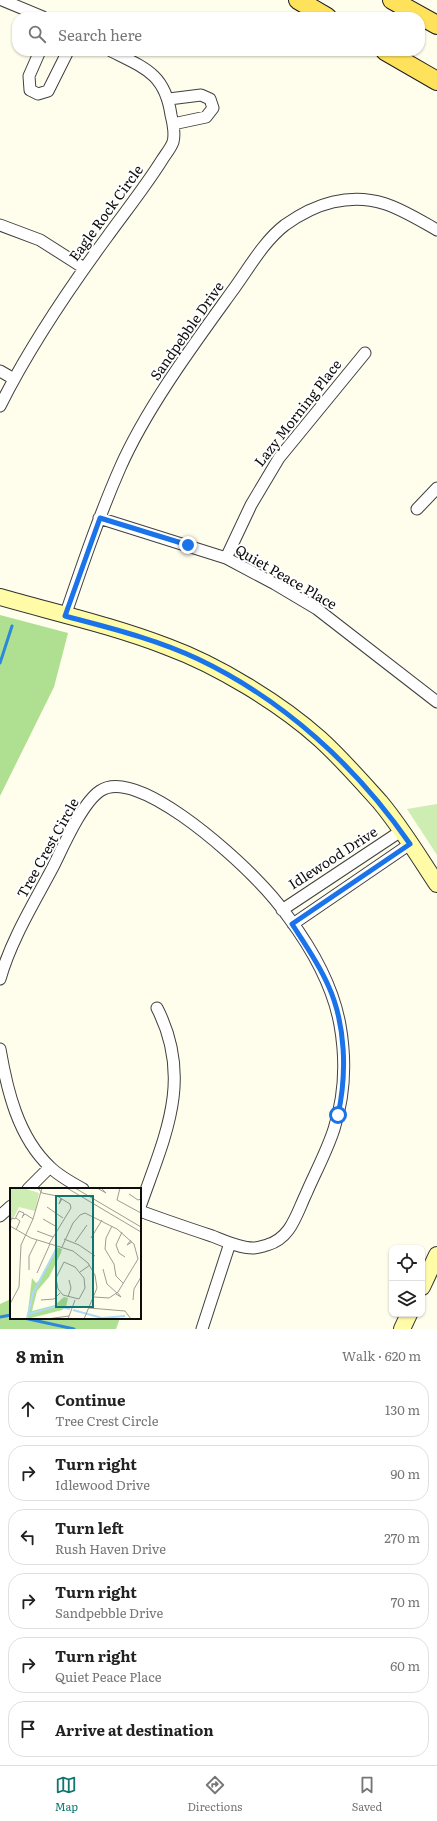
<!DOCTYPE html>
<html lang="en">
<head>
<meta charset="utf-8">
<style>
  :root { --surface:#fff; --page:#f6f6f6; --text:#222; --muted:#767676; --line:#e0e0e0; --accent:#0f766e }
  body { margin:0; font-family:Literata,serif; background:var(--page); color:var(--text) }
  .controls { position:absolute; right:12px; bottom:12px; display:grid; overflow:hidden; border-radius:8px; box-shadow:0 1px 3px #0004 }
  .controls button { width:36px; height:36px; display:grid; place-items:center; padding:0; border:0; border-bottom:1px solid var(--line); background:var(--surface); color:var(--text); font:20px sans-serif }
  .stop { position:absolute; width:12px; height:12px; margin:-9px; border:3px solid #1a73e8; border-radius:50%; background:#fff }
  .stop.end { background:#1a73e8; border-color:#fff; box-shadow:0 1px 4px #0008 }
  .list { margin:0; padding:0; list-style:none }
  h2 { display:flex; justify-content:space-between; align-items:center; height:52px; margin:0; padding:0 16px; font-size:17px }
  h2 small { font-size:13px; font-weight:400; color:var(--muted) }
  .list li { display:grid; grid-template-columns:26px 1fr auto; gap:12px; align-items:center; box-sizing:border-box; height:56px; margin:0 8px 8px; padding:0 8px; border:1px solid var(--line); border-radius:16px }
  .list b { display:block; font-size:15px; white-space:nowrap }
  .list p { margin:0; font-size:13px; white-space:nowrap; color:var(--muted) }
  .list em { font-size:13px; font-style:normal; color:var(--muted) }
  .icon { flex:none; width:22px; height:22px; fill:none; stroke:currentColor; stroke-width:2; stroke-linecap:round; stroke-linejoin:round }
  .map { position:relative; flex:none; width:437px; height:1329px; overflow:hidden }
  .search { position:absolute; background:var(--surface); box-shadow:0 1px 3px #0004; left:12px; right:12px; top:12px; height:44px; display:flex; align-items:center; gap:10px; box-sizing:border-box; padding:0 14px; border-radius:16px; color:var(--muted); font-size:15px }
  .sheet { height:436px; background:var(--surface) }
  nav { display:flex; justify-content:space-around; align-items:center; box-sizing:border-box; height:56px; border-top:1px solid var(--line); background:var(--surface); font-size:11px; color:var(--muted) }
  nav a { display:grid; justify-items:center; gap:2px }
  nav .on { color:var(--accent) }
  .map>svg:first-child { display:block }
</style>
</head>
<body>
<div class="map">
<svg width="437" height="1329" viewBox="0 0 437 1329">
  <rect width="100%" height="100%" fill="#fffdec"/>
  <!-- green -->
  <path fill="#cdedb2" d="M437,804v51l-30,-46z"/>
  <!-- forest -->
  <path fill="#afdf90" d="M0,615l68,18 -14,54 -54,109z
    M11,1299v19h109l-4,11h-116v-25z"/>
  <g fill="none" stroke-linecap="round" stroke-linejoin="round">
    <!-- stream -->
    <path stroke="#2c89d9" stroke-width="3" d="M0,663l12,-37
      M0,1317l11,-2
      M24,1318l50,11"/>
    <!-- street casing -->
    <g stroke="#404040" stroke-width="13">
      <path id="street" d="M2,0l41,17
        M40,51l-11,25 1,14 8,4 10,-3 20,-40
        M169,99l32,-4 9,4 3,9 -7,9 -33,7
        M0,225l40,15 44,28
        M0,371l14,8
        M0,406c30,-60 68,-116 107,-169 18,-25 38,-50 55,-77 3,-5 9,-12 11,-18 2,-7 0,-19 -2,-27 -6,-41 -26,-47 -60,-64
        M417,509l20,-21
        M99,518l127,40 49,26 42,25 120,93
        M226,558l25,-53 28,-47 86,-105
        M65,616c17,-50 34,-100 55,-148 27,-61 74,-124 113,-178 16,-22 31,-49 52,-65 14,-10 31,-19 48,-23 43,-10 69,8 104,28
        M282,910l119,-79
        M293,924l117,-80
        M0,979c11,-39 34,-76 53,-112 10,-20 29,-64 47,-76 36,-25 131,62 155,87 12,12 24,26 34,40 23,31 44,68 51,107 6,34 5,70 -6,104 -7,22 -19,44 -28,65 -10,21 -15,44 -39,51 -4,1 -9,3 -14,3 -13,0 -28,-7 -41,-12 -24,-8 -48,-16 -72,-25
        M0,1049c7,41 18,88 50,118 9,9 22,16 33,22
        M28,1189l22,-22
        M140,1207c24,-69 54,-127 17,-199
        M0,1216l11,-10
        M202,1329l28,-86"/>
    </g>
    <!-- secondary casing -->
    <g stroke="#2f2f2f" stroke-width="18">
      <path id="secondary" d="M0,597c56,16 114,29 168,50 49,18 112,56 152,92 21,19 41,42 60,63 21,25 39,55 57,82
        M422,1287l15,-32
        M402,1329l7,-15"/>
    </g>
    <!-- primary casing -->
    <g stroke="#1e1e1e" stroke-width="20">
      <path id="primary" d="M298,0l29,17
        M392,0l45,25
        M385,51l52,30"/>
    </g>
    <!-- street -->
    <use href="#street" stroke="#fff" stroke-width="11"/>
    <!-- secondary -->
    <use href="#secondary" stroke="#fffba7" stroke-width="16"/>
    <!-- primary -->
    <use href="#primary" stroke="#ffe25c" stroke-width="18"/>
  </g>
  <g fill="none" stroke-linecap="round" stroke-linejoin="round">
    <!-- route -->
    <path stroke="#1a73e8" stroke-width="5" d="M188,545l-88,-27 -35,98c45,12 91,23 133,43 86,41 158,107 212,185l-118,80c13,20 27,40 36,61 18,39 19,89 10,130"/>
  </g>
  <g text-anchor="middle" stroke-width="4" stroke-linejoin="round" paint-order="stroke">
    <!-- street labels -->
    <g font-size="14" fill="#0d0d0d" stroke="#fff">
      <text transform="translate(106 213) rotate(-54)" y="5">Eagle Rock Circle</text>
      <text transform="translate(187 331) rotate(-55)" y="5">Sandpebble Drive</text>
      <text transform="translate(298 413) rotate(-52)" y="5">Lazy Morning Place</text>
      <text transform="translate(286 577) rotate(30)" y="5">Quiet Peace Place</text>
      <text transform="translate(48 848) rotate(-61)" y="5">Tree Crest Circle</text>
      <text transform="translate(333 858) rotate(-33)" y="5">Idlewood Drive</text>
    </g>
  </g>
  <!-- overview -->
  <g transform="translate(10 1188)">
    <rect width="131" height="131" fill="#fffdec"/>
    <path d="M0,0h13l16,5 -4,18 -16,-4 -9,18z" fill="#cdedb2"/>
    <path d="M46,59l6,2 -1,4 -12,24 -12,14 -5,20 23,-6 9,-8 4,1 -2,9 -4,3 -35,9 5,-41 4,5 4,-3z" fill="#afdf90"/>
    <path fill="none" stroke="#acd9fc" stroke-width="2" d="M63,122l29,8 23,-2M19,126l28,-8 13,3M17,131l6,-26 24,-45"/>
    <path fill="none" stroke="#9e9d93" stroke-width="1" d="M28,0l4,5 15,3 13,8 1,4 -22,36M57,0l74,44M65,0l66,39M87,0l9,5 -4,-4M110,0l-3,12 24,13M119,6l9,6 3,-1M51,10l-2,6 3,-5M37,19l16,11M13,28l2,-2 8,5M6,30l4,3 -4,9M33,31l14,8M0,33l2,-3 3,1 4,-8 5,2 -2,5M0,38l21,12 42,13 15,12 7,12 2,13 -13,31M102,38l-6,12 -1,11 9,15 2,12 7,7M27,43l16,6M112,44l-6,13 3,8 6,4M81,50l11,-18M54,51l15,6 16,11M121,52l-4,5 5,-3M65,54l12,-17M52,59l11,-24 7,-8 5,-2 32,16 17,15 4,15 -20,33 -9,6 -15,-1M54,74l11,5 9,11 1,10 -6,11 -16,-4 -5,-6 -2,-11zM93,81l4,15 10,9M19,82v-14l8,-16M70,84l10,-7M27,85l13,-29M106,106l5,3 -4,-5M58,109l3,-9 -2,-8M31,112l13,-1 6,-6M123,112l1,-11 7,-12M0,116l9,-17 2,-42 12,-26 9,-31M79,120l36,3 6,8M37,131l22,-3M58,131l7,-19"/>
    <path fill="#0f766e" fill-opacity="0.15" stroke="#0f766e" stroke-width="2" d="M46,8h37v111h-37z"/>
    <rect width="131" height="131" fill="none" stroke="#0d0d0d" stroke-width="2"/>
  </g>
</svg>
<div class="controls">
<button><svg class="icon" aria-label="locate" viewBox="0 0 24 24"><circle cx="12" cy="12" r="6"/><path d="M12 2v4M12 18v4M2 12h4M18 12h4"/></svg></button>
<button><svg class="icon" aria-label="layers" viewBox="0 0 24 24"><path d="M12 4l9 5-9 5-9-5zM3 14l9 5 9-5"/></svg></button>
</div>
<div class="stop" style="left:338px;top:1115px"></div>
<div class="stop end" style="left:188px;top:545px"></div>
<div class="search"><svg class="icon" aria-label="search" viewBox="0 0 24 24"><circle cx="10" cy="10" r="6"/><path d="M15 15l6 6"/></svg>Search here</div>
</div>
<section class="sheet">
<h2>8 min<small>Walk · 620 m</small></h2>
<ul class="list">
<li><svg class="icon" aria-label="ahead" viewBox="0 0 24 24"><path d="M12 20V5M6 11l6-6 6 6"/></svg><div><b>Continue</b><p>Tree Crest Circle</p></div><em>130 m</em></li>
<li><svg class="icon" aria-label="right" viewBox="0 0 24 24"><path d="M7 20v-9h11M14 6l5 5-5 5"/></svg><div><b>Turn right</b><p>Idlewood Drive</p></div><em>90 m</em></li>
<li><svg class="icon" aria-label="left" viewBox="0 0 24 24"><path d="M17 20v-9H6M10 6l-5 5 5 5"/></svg><div><b>Turn left</b><p>Rush Haven Drive</p></div><em>270 m</em></li>
<li><svg class="icon" aria-label="right" viewBox="0 0 24 24"><path d="M7 20v-9h11M14 6l5 5-5 5"/></svg><div><b>Turn right</b><p>Sandpebble Drive</p></div><em>70 m</em></li>
<li><svg class="icon" aria-label="right" viewBox="0 0 24 24"><path d="M7 20v-9h11M14 6l5 5-5 5"/></svg><div><b>Turn right</b><p>Quiet Peace Place</p></div><em>60 m</em></li>
<li><svg class="icon" aria-label="arrive" viewBox="0 0 24 24"><path d="M6 21V4h12l-3 4 3 4H6"/></svg><div><b>Arrive at destination</b></div></li>
</ul>
</section>
<nav>
<a class="on"><svg class="icon" aria-label="map" viewBox="0 0 24 24"><path d="M3 6l6-2 6 2 6-2v14l-6 2-6-2-6 2zM9 4v14M15 6v14"/></svg>Map</a>
<a><svg class="icon" aria-label="directions" viewBox="0 0 24 24"><path d="M12 3l9 9-9 9-9-9zM9 14v-3h6M13 9l2 2-2 2"/></svg>Directions</a>
<a><svg class="icon" aria-label="saved" viewBox="0 0 24 24"><path d="M7 4h10v16l-5-4-5 4z"/></svg>Saved</a>
</nav>
</body>
</html>
